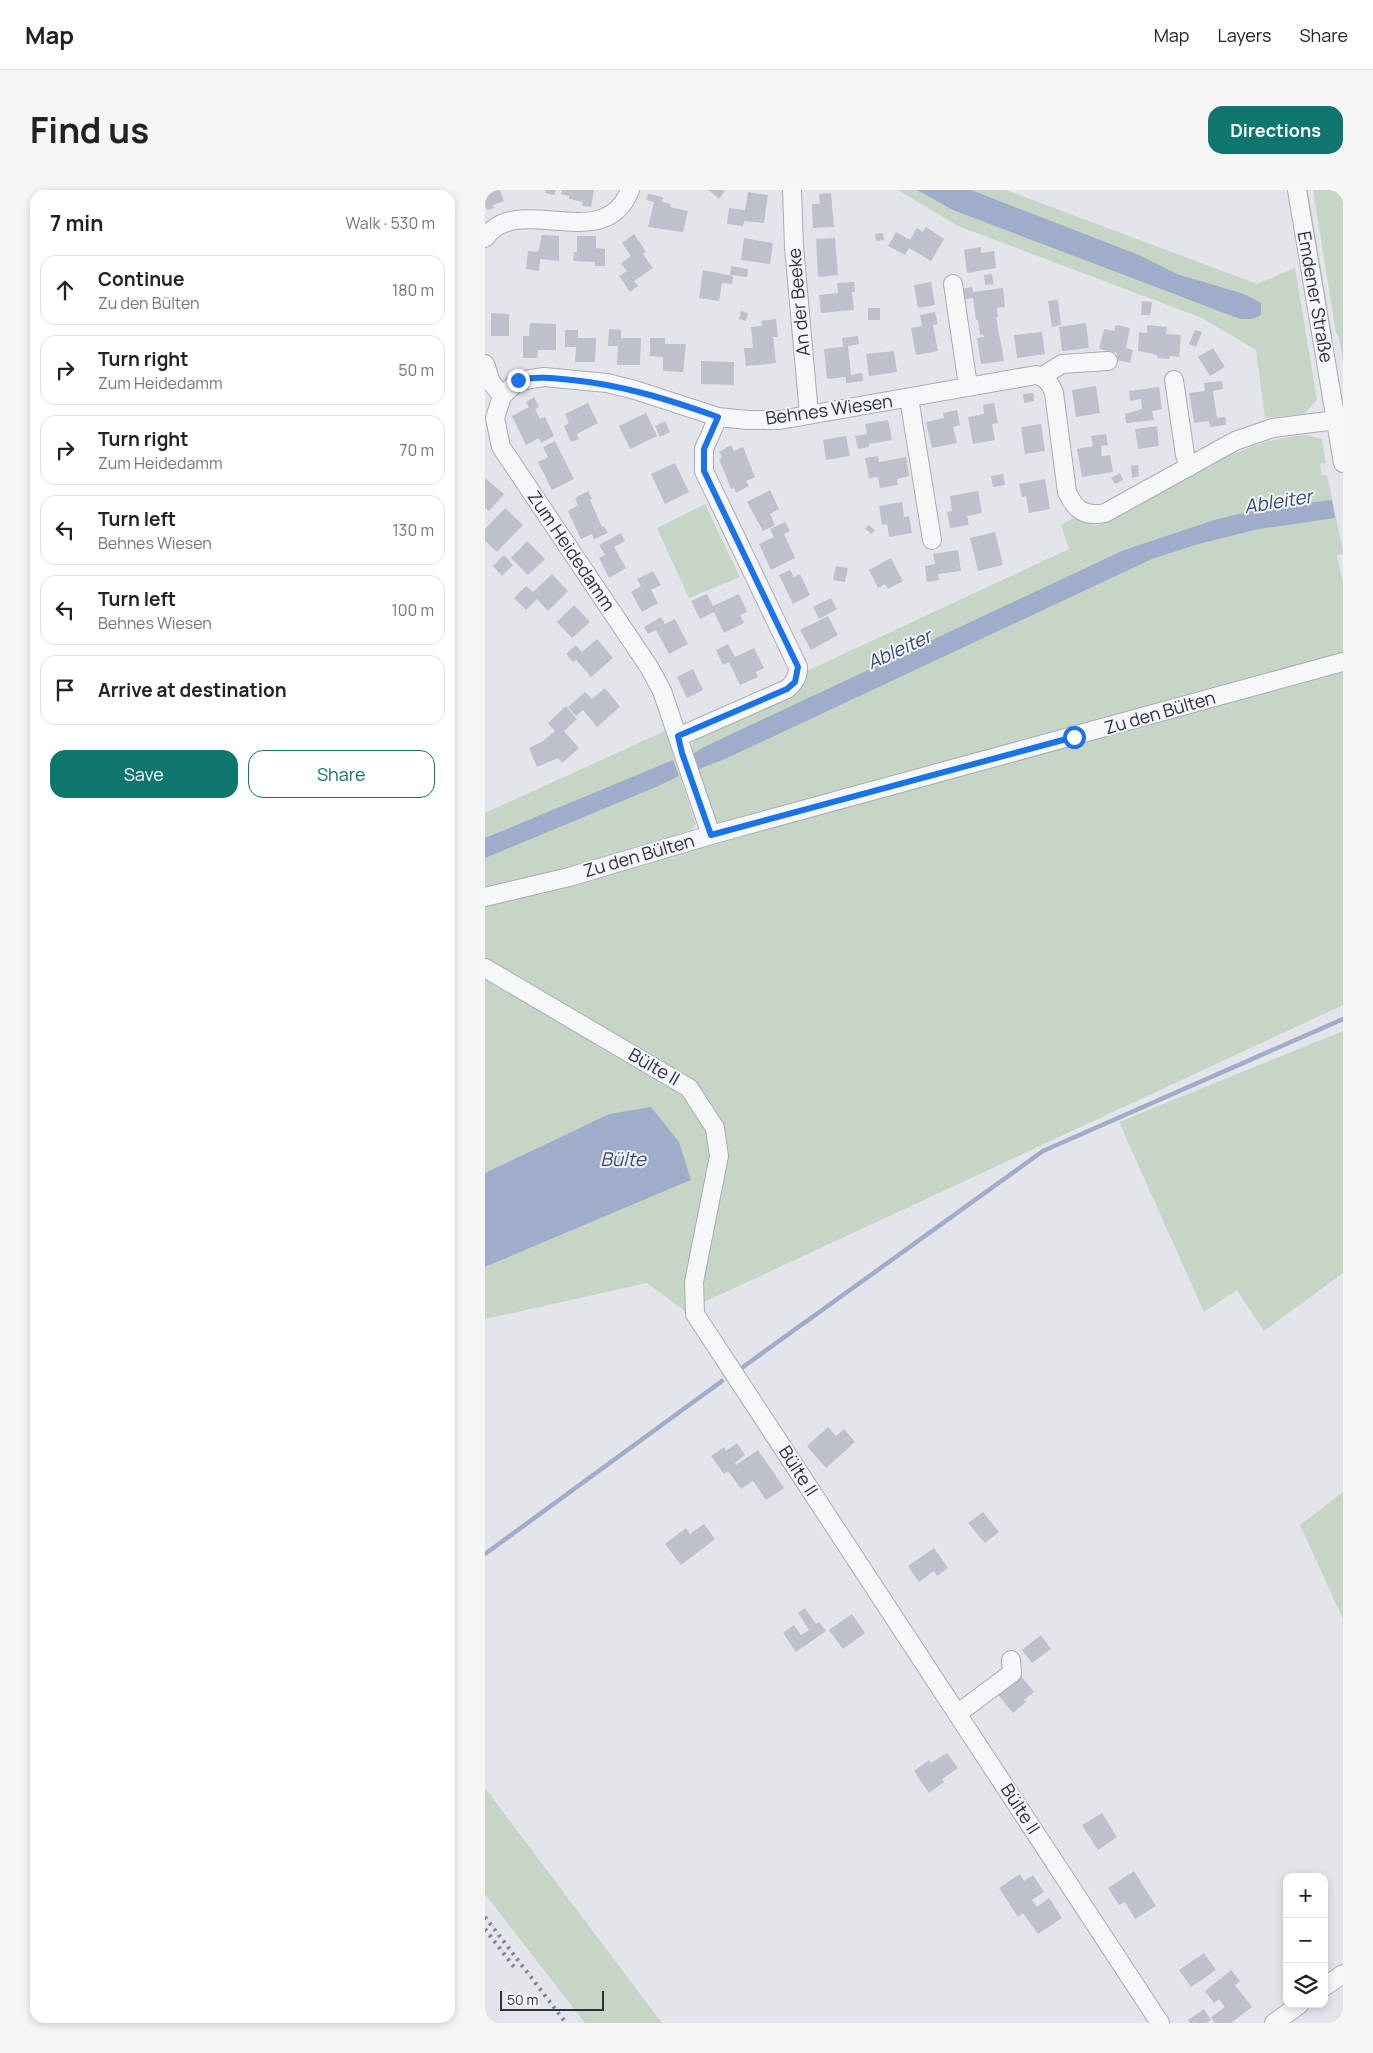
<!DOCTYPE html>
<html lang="en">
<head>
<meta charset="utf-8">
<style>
  :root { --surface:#fff; --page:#f6f6f6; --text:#222; --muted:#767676; --line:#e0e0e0; --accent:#0f766e }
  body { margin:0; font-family:Manrope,sans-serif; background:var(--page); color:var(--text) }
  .controls { position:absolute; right:15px; bottom:15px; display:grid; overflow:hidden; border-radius:10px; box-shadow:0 2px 8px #0003 }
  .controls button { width:45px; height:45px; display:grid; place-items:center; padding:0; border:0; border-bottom:1px solid var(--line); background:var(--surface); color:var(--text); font:25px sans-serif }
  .scale { position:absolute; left:15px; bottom:12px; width:104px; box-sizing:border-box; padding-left:5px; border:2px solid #2c3043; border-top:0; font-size:14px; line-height:18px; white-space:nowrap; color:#2c3043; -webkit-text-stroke:4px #f3f5f8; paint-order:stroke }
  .stop { position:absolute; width:15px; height:15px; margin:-11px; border:4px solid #1a73e8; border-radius:50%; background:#fff }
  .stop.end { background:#1a73e8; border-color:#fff; box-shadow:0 1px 5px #0008 }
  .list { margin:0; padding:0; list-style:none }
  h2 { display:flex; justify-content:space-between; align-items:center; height:65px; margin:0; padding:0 20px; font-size:21px }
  h2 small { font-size:16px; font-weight:400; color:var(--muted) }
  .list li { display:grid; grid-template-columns:32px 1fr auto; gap:15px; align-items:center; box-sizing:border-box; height:70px; margin:0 10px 10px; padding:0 10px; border:1px solid var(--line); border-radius:15px }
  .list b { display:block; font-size:19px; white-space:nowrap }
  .list p { margin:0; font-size:16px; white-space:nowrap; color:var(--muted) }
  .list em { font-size:16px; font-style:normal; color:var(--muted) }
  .actions { display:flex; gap:10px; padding:15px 20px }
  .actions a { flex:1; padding:11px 0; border:1px solid var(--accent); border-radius:15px; text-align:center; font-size:18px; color:var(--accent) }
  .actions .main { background:var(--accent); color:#fff }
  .icon { flex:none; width:28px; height:28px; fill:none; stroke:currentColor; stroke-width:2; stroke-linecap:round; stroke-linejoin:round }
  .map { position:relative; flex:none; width:858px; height:1833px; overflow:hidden; border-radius:15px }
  header { display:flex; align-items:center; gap:30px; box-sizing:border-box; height:70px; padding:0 25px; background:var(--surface); border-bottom:1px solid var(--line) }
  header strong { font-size:24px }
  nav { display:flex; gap:28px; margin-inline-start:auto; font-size:18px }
  .intro { display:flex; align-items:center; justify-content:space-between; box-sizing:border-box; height:120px; padding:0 30px }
  h1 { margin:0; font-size:35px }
  .button { padding:12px 22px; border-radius:15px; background:var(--accent); color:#fff; font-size:18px; font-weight:700 }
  main { display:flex; gap:30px; padding:0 30px }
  aside { flex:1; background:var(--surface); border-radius:15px; box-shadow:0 2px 8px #0003 }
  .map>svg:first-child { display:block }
</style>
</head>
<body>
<header>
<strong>Map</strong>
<nav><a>Map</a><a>Layers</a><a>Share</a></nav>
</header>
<div class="intro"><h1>Find us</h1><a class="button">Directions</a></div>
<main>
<aside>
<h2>7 min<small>Walk · 530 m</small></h2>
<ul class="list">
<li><svg class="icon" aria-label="ahead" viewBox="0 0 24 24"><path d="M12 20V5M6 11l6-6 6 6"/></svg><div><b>Continue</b><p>Zu den Bülten</p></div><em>180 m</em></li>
<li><svg class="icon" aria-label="right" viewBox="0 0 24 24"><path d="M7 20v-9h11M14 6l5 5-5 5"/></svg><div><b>Turn right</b><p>Zum Heidedamm</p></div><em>50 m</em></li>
<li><svg class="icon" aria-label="right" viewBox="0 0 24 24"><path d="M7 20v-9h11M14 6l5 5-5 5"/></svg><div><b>Turn right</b><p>Zum Heidedamm</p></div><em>70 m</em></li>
<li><svg class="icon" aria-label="left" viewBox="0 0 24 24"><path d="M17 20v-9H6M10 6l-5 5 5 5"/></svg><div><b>Turn left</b><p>Behnes Wiesen</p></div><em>130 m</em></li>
<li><svg class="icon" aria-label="left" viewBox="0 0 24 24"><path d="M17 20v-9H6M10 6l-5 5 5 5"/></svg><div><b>Turn left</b><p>Behnes Wiesen</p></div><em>100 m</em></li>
<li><svg class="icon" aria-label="arrive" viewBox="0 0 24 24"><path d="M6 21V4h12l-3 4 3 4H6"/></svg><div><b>Arrive at destination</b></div></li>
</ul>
<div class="actions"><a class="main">Save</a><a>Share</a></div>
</aside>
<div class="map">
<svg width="858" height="1833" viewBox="0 0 858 1833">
  <rect width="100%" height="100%" fill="#e4e5eb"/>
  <!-- green -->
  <path fill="#c6d5c5" d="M413,0h108l251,94 38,-16 22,132 -13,14 -39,4 -9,-68 -54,-32 -244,-92z
    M818,0h5l24,144v17z
    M828,0h30v171l-4,-24 -3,-4z
    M822,245l15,4 4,24 -6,1 2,11h5l16,76v3l-6,1 6,28v422l-658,306 -38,-28 -162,36v-52l206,-87 -82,-66 -124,59v-274l231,-74 -25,-76 3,-9 98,-44 11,-11 4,-14 262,-122 -8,-24 12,-7 16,6 9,1c69,-31 132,-85 209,-90z
    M220,314l35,73 -51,21 -32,-70z
    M180,541l31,94 -10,12 -201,53v-77z
    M858,841v242l-79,58 -27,-41 -33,22 -85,-190z
    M858,1302v127l-43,-94z
    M0,1598l177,235h-77l-100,-129z"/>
  <!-- water -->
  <path fill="#a0adca" d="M432,0h54l168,65 38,19 67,20 17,9v12l-8,4h-13l-287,-109z
    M847,310l3,18 -76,11 -64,16 -43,14 -427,200 -26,10 -6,-15 11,-7 420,-197 90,-30 46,-11z
    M188,570l6,16 -23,11 -171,71v-20z
    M166,917l28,35 12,38 -206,87v-94l124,-59z"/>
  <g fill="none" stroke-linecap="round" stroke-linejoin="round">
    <!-- stream -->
    <path stroke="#a0adca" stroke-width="4.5" d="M258,1177l300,-216 300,-132
      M0,1364l237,-173"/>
  </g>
  <!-- building -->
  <path fill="#bec0cb" d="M0,0h15l4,11 -11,4 1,3 -6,2 -3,-3z
    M61,0h10l-2,5 -9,-2z
    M77,0h32l-3,17 -9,-1 1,-4 -14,-3v-3l-8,-2z
    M223,0h15l2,1 -6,8z
    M263,2l20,3 -4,28 -20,-2 -1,5 -16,-2 2,-16 16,2z
    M346,3l3,34 -21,1 -1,-24h8l-1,-10z
    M163,4l15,3 -1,5 9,2 -1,3 18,4 -5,21 -35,-5 6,-25 -8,-2z
    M441,37l18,12 -13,22 -22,-13 -4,7 -17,-9 8,-14 14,8 7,-12 6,4z
    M398,43l1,7 -8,1 -1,-7z
    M149,44l12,18 -3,2 10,14 -19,13 4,5 -8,6 -11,-16 8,-5 -6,-8 10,-7 -9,-13z
    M57,45l17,1v25l-19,-2 -1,12 -13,-2 2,-18 10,1z
    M92,46h19v12l9,1v17h-10v-4l-22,-1 1,-9h3z
    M259,48l29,5 -3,21 -29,-4z
    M350,48l3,37 -20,2 -2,-38z
    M496,57v6l13,-2 2,17 -29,5 -3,-23z
    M246,76l17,3 -1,8 -17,-2z
    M218,80l30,6 -1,8 -10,-1 -3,18 -20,-3z
    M507,84l2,10 -9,1 -1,-10z
    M369,92l1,10h-3l2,18 -33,3 -2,-18 19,-2 -1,-10z
    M446,92l4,23 -17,3 -4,-23z
    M487,97l1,5 30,-4 2,19 -8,1 1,9h-2l8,44 -23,3 -4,-26 7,-1 -1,-3 -3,1 -2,-15h-2l-3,-22 -9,1 -2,-10z
    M573,110l3,25 -9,2 -4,-26z
    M657,111l10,1 -2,13h-9z
    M383,118h12v12h-12z
    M256,121l7,2 -2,8 -7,-2z
    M450,122l3,12 -5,1 5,26 -22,4 -5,-27 11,-2 -2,-11z
    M6,123l18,1v22h-18z
    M291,129l2,18h-5l3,26 -30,3 -2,-18h9l-2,-21 11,-1 -1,-5z
    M45,133l26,1v26h-18l-1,8h-14v-22h6z
    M601,133l3,25 -27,3 -3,-24z
    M631,135l14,3 -4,20 7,2 -3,13 -14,-3 1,-7 -18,-4 5,-20 10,2z
    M662,135l20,2 -1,7 15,1 -2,22 -9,-1 -1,3 -12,-1 1,-3 -20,-4 1,-19 8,1z
    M124,139l12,1v8h20l-1,27h-23l1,-19h-10z
    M80,140h13v8h18l-1,24h-20l1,-15h-11z
    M710,140l7,2 -6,15 -7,-3z
    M557,142l3,22 -28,4 -3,-23z
    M373,146l1,8 -11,2 3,29 11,-2 1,8 -17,2v-6l-19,2 -3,-30 19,-2 -1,-9z
    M165,148h15v6h21l-3,28 -20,-1v-14l-13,-1z
    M728,158l12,19 -15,9 -12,-19z
    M409,161l3,21 -28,4 -3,-22z
    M216,171l33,1v23l-33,-1z
    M737,191l1,8 -10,2 4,27 8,-1 1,8 -16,2 -1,-6 -15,2 -5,-30 16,-2 -1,-8z
    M611,196l4,27 -24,4 -4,-27z
    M674,197l3,22 -10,2 2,9 -28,3 -1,-9 17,-5 -1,-10 -11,2 -1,-10z
    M548,203l1,8 -10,2 -1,-9z
    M49,207l5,10 -4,2 5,10 5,-2 9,19 -13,7 -2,-5 -13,7 -14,-29 17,-9 -3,-5z
    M103,213l10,20 -21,11 2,5 -8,3 -7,-16 5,-3 -4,-9z
    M509,213l4,20 -6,1 3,16 -22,4 -5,-27 16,-3 -1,-9z
    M472,220l3,15 -7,2 4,16 -25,5 -6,-26 18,-4 -1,-5z
    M161,223l11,23 -27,13 -11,-23z
    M403,230l4,20 -23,4v3l-11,2 -3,-13 12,-2 -2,-10z
    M180,231l5,11 -10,5 -5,-11z
    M556,234l4,27 -20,3 -4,-27z
    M672,236l2,20 -21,3 -3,-20z
    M621,244l2,11 -7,1 1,10 8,-1 3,17 -31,5 -5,-28 16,-3 -2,-10z
    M361,246l4,20 -24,4 -3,-20z
    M70,251l19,38 -22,11 -14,-28 10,-5 -5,-10z
    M246,255l3,6 9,-4 12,30 -9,4 3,5 -13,7 -2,-5 -3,1 -12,-30 3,-2 -3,-5z
    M393,266l1,6 27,-5 3,19 -12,3 1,6 -18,3 -2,-11 -9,1 -4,-20z
    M190,273l14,29 -24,12 -14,-30z
    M653,275l1,11 -7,2 -1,-12z
    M635,283l3,7 -8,4 -4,-6z
    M518,284l2,11 -12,2 -2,-11z
    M0,288l19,16 -15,17 -4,-3z
    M560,289l5,30 -21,4 -3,-17 -4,1 -3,-13z
    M285,300l9,19 -9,5 5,11 -12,6 -16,-29z
    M103,301l4,8 -2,1 12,27 2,-1 4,7 -14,6 -2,-5 -11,5 -13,-28 10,-6 -3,-7z
    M493,301l4,22 -15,3 2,9 -19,3 -3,-16 5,-1 -2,-15z
    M417,312l2,15 5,-1 3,17 -23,4 -2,-13 -5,1 -3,-19z
    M20,318l18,17 -26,27 -12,-11v-12z
    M300,332l5,9 -6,3 11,24 -24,12 -12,-26 15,-7 -4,-8z
    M383,335l7,5 -3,4 -7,-5z
    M510,342l8,33 -25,6 -8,-33z
    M136,343l4,8 -11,6 12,21 -17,10 -10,-20 6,-3 -6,-10z
    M42,351l18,18 -17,16 -17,-17z
    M473,360l3,21 -23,3 1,6 -12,2 -2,-16 10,-2 -2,-10z
    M19,365l9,10 -11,11 -9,-10z
    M406,368l12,23 -15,8 -3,-5 -7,4 -9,-18z
    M351,376l12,2 -3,14 -12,-2z
    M305,380l4,7 6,-3 10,21 -17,9 -14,-29z
    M168,381l8,14 -10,5 7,13 -16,9 -11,-20 10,-6 -4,-7z
    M67,384l16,17 -20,20 -11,-12 -11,11 -12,-12 12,-12 7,6z
    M222,404l6,12 26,-12 8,18 -7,3 4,8 -20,10 -10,-21 -14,7 -9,-18z
    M346,408l6,11 -18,10 -6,-12z
    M89,415l16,17 -18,16 -15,-16z
    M343,426l10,19 -27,15 -11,-20z
    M176,427l4,7 10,-5 13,25 -19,10 -13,-24 -8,4 -4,-7z
    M112,449l16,19 -22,19 -15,-17 -3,2 -7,-8 10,-9 6,7z
    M243,454l7,13 19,-9 10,20 -8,4 2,5 -18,8 -11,-23 -6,3 -7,-15z
    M208,479l10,21 -16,8 -10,-21z
    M120,498l15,19 -23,20 -14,-17 -7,6 -8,-9 17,-15 7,7z
    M81,516l11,13 -13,12 15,17 -17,15 -4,-5 -21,9 -8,-19 14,-7 12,-10 -7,-8z
    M343,1237l8,9 8,-7 11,13 -29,26 -19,-22z
    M252,1253l8,12 -10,8 1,2 22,-15 26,38 -18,12 -13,-19 -12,8 -13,-18 -4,3 -13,-18 13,-9 2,4z
    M498,1322l16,20 -14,11 -17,-20z
    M219,1334l11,15 -34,26 -16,-21 21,-16 4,6z
    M449,1358l14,20 -11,8 -3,-5 -15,11 -11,-16z
    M320,1418l11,16 3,-2 7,9 -30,21 -13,-19 11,-8 7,10 8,-5 -11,-17z
    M367,1424l13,19 -22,16 -14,-19z
    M556,1445l10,14 -19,14 -10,-13z
    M536,1486l13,16 -10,8 2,2 -13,11 -18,-22 18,-8z
    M462,1563l11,15 -16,11 2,3 -15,11 -15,-22 15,-11 2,3z
    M617,1623l15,24 -19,13 -16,-25z
    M649,1681l22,35 -21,13 -10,-17 -6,3 -11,-17z
    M535,1684l4,7 9,-6 11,17 -12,8 5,7 12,-9 13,20 -24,16 -15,-21 -5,4 -19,-29z
    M719,1763l12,17 -25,17 -12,-17z
    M746,1780l9,11 -5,4 17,22 -21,16h-16l-4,-6 14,-10 -6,-8 -5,4 -9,-12z
    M719,1819l7,11 -5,3h-16l-2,-3z"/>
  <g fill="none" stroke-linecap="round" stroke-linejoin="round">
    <!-- minor casing -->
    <g stroke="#a9abb5" stroke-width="20">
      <path id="minor" d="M307,0l2,57 15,167
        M812,0l46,273
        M0,48c33,-48 119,19 145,-48
        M468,94l15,102
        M0,174l6,18 11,14 -7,22 6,29 148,220 13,24 49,144
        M558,186l19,-12 46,-3
        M689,190l11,75 4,12
        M17,206l16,-15 26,-4 63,6 28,7 83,27 29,3h33l256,-45c10,2 14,8 18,18l13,99c8,18 18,25 38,21l130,-72 38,-13 63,-8
        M424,208l23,142
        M193,547l109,-48c8,-7 11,-12 11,-22l-94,-196v-22l14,-32
        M0,707l84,-20 142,-42 632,-173
        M0,778l204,120 26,40 4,28 -25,126 1,32 465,709
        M472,1524l55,-41 -1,-13
        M839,1797l19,-13
        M789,1833l26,-19"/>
    </g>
    <!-- minor -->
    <use href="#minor" stroke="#f6f7f9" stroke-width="18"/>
    <!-- rail -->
    <path stroke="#7d8295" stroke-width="4" stroke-dasharray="2.5 5" stroke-linecap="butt" d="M0,1727l81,106
      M0,1739l29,38"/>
  </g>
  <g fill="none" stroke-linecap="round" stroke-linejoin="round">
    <!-- route -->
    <path stroke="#1a73e8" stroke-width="6" d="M33,190c19,-4 35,-2 54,0 51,5 98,20 146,37l-14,32v22l94,196 -3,15 -8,7 -109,47 4,17 29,82 363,-98"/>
  </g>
  <g text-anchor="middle" stroke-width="4" stroke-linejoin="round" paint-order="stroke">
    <!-- street labels -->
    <g font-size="18" fill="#2c3043" stroke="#f3f5f8">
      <text transform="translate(830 107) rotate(80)" y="6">Emdener Straße</text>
      <text transform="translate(314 112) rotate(-95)" y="6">An der Beeke</text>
      <text transform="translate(344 220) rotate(-8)" y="6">Behnes Wiesen</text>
      <text transform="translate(86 361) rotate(56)" y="6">Zum Heidedamm</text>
      <text transform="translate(675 523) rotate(-16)" y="6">Zu den Bülten</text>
      <text transform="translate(154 666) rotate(-16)" y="6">Zu den Bülten</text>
      <text transform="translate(169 877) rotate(30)" y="6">Bülte II</text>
      <text transform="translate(313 1281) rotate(57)" y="6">Bülte II</text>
      <text transform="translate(535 1619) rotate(57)" y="6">Bülte II</text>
    </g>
    <!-- water labels -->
    <g font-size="19" font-style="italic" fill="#364777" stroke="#f3f5f8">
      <text transform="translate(793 311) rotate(-9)" y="7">Ableiter</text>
      <text transform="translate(414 459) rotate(-25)" y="7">Ableiter</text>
      <text x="138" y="976">Bülte</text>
    </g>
  </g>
</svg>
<div class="controls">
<button>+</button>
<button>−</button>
<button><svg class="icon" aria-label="layers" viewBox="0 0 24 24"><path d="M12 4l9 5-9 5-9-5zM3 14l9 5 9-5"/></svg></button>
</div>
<div class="scale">50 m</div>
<div class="stop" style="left:589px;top:547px"></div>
<div class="stop end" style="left:33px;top:190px"></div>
</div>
</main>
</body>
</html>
